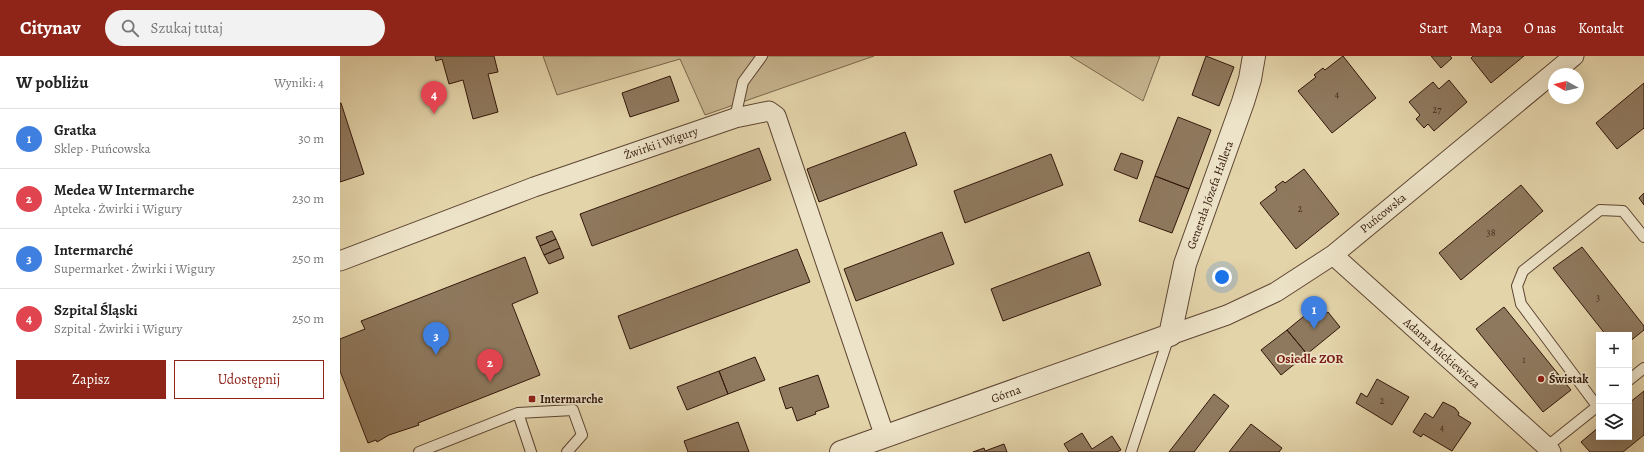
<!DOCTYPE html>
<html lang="pl">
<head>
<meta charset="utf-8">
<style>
  :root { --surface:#fff; --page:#f2f2f2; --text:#222; --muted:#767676; --line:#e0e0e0; --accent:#8f2418 }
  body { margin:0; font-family:Alegreya,serif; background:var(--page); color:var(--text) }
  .controls { position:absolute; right:12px; bottom:12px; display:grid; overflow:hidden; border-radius:0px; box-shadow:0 4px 16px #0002 }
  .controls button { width:36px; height:36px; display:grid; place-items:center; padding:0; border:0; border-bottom:1px solid var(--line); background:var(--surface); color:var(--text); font:20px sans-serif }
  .compass { position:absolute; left:1208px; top:12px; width:36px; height:36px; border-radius:50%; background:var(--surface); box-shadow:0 4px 16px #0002; rotate:278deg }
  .you { position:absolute; left:882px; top:221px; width:14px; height:14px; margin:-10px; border:3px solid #fff; border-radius:50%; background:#1a73e8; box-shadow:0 0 0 6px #1a73e833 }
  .badge { display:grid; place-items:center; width:26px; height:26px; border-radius:50%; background:var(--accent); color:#fff; font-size:13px; font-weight:700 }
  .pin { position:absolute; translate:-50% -33px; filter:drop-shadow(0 1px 2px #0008) }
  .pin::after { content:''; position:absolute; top:21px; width:14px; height:12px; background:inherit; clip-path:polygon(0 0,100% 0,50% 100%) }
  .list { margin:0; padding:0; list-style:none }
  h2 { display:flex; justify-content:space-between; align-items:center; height:52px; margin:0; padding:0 16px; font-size:17px }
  h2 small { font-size:13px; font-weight:400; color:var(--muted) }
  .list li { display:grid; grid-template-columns:26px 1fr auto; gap:12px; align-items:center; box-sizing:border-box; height:60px; padding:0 16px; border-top:1px solid var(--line) }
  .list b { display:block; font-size:15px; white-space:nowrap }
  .list p { margin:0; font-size:13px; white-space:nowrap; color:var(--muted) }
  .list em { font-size:13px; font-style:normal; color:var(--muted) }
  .actions { display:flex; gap:8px; padding:12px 16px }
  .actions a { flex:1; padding:9px 0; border:1px solid var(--accent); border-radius:0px; text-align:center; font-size:14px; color:var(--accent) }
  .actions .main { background:var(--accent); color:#fff }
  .icon { flex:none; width:22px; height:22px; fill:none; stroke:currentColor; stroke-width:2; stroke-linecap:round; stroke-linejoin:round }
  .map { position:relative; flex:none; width:1304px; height:396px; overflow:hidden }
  header { display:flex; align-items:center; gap:24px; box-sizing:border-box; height:56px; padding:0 20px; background:var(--accent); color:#fff }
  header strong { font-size:19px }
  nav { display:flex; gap:22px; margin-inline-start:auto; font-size:14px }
  .search { width:280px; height:36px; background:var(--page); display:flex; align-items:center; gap:10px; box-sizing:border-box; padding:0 14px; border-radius:22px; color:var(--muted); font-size:15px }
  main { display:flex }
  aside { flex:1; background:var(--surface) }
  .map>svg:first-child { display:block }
</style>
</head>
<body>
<header>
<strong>Citynav</strong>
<div class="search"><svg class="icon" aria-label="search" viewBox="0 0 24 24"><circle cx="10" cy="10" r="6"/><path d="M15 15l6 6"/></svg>Szukaj tutaj</div>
<nav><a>Start</a><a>Mapa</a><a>O nas</a><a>Kontakt</a></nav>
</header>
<main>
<aside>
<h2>W pobliżu<small>Wyniki: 4</small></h2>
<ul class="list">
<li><span class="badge" style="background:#3f7fe0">1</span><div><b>Gratka</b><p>Sklep · Puńcowska</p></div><em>30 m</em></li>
<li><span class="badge" style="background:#e0444e">2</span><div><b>Medea W Intermarche</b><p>Apteka · Żwirki i Wigury</p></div><em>230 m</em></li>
<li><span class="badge" style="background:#3f7fe0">3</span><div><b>Intermarché</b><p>Supermarket · Żwirki i Wigury</p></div><em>250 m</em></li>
<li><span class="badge" style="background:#e0444e">4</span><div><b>Szpital Śląski</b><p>Szpital · Żwirki i Wigury</p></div><em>250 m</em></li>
</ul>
<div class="actions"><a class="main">Zapisz</a><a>Udostępnij</a></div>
</aside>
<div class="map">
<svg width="1304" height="396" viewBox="0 0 1304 396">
  <rect width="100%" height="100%" fill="#e4d4aa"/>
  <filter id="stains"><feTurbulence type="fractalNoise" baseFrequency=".005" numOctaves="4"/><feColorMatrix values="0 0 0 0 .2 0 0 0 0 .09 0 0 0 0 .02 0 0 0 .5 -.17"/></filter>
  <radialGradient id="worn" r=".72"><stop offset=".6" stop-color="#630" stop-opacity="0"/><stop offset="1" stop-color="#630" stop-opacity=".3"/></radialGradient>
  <!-- green -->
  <path fill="#c6b48f" stroke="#7c664d" d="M203,0h331l-169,59 -25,-56 -123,36z
    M730,0h90l-17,45z"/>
  <!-- building -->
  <path fill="#8f795e" stroke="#32170b" d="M95,0h59l4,16 -10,2 10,38 -25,7 -10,-39 -14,4 -7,-25 -6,2z
    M866,0l28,11 -15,39 -27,-11z
    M1003,0l33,42 -44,35 -34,-42 18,-14 -2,-2 9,-7 2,2z
    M1091,0h19l2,2 -11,10z
    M1133,0h51l-33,27 -20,-25z
    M330,20l9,25 -49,16 -8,-24z
    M1109,24l18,22 -33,29 -6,-7 -4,4 -8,-9 4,-4 -11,-13 24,-20 6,7z
    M1304,27v45l-27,21 -21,-26z
    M0,47h1l23,71 -24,8z
    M838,61l33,13 -22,59 -34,-13z
    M565,76l12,33 -98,37 -12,-33z
    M419,92l12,32 -179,66 -12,-32z
    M781,97l22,8 -6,18 -23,-9z
    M711,98l12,31 -98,38 -11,-32z
    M964,113l35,45 -43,35 -36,-46 17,-13 -2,-3 8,-6 2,2z
    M815,120l34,13 -17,44 -33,-12z
    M1181,129l22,26 -82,69 -22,-27z
    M1304,137v12l-5,-7z
    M212,175l4,8 -16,7 -4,-9z
    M602,176l12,32 -98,37 -12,-32z
    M216,183l4,9 -16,7 -4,-9z
    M1242,191l62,79v4l-15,12v-7h-23l-53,-67z
    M220,192l4,10 -15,6 -5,-9z
    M457,193l13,33 -180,67 -12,-33z
    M749,196l12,33 -98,36 -12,-32z
    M185,201l13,36 -26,11 28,71 -122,48 1,2 -30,10 -12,7 -1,-2 -8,3 -28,-72v-32l25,-10 -4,-8z
    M1164,251l67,83 -28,22 -67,-83z
    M974,252l7,9 7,-5 12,15 -33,27 -20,-24z
    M947,274l20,24 -26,21 -20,-25z
    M415,301l10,23 -37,14 -9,-23z
    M379,315l9,23 -41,16 -10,-23z
    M478,319l11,32 -14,5 1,2 -19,7 -5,-14 -6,2 -7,-21z
    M1037,323l32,18 -17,28 -36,-22 5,-10 6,4z
    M1304,335v44l-21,17h-33l-9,-10 18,-15v10h30v-34z
    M874,338l15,12 -35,46h-25z
    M1103,346l12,6 4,5 -1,2 13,8 -19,28 -29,-17 -2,3 -8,-5 12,-19 8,5z
    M398,366l11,30h-61l-4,-11z
    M911,368l31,24 -3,4h-50z
    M742,377l10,16 20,-13 9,14 -4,2h-48l-5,-8z
    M664,388l3,8h-34l11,-4 1,3z"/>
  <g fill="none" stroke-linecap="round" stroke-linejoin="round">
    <!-- service casing -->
    <g stroke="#5e4633" stroke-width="12">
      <path id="service" d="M395,62l8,-36 19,-26
        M1289,324l15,-12
        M1257,350l-76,-102 -4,-18 6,-15 77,-61 23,1 21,26
        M178,357l55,-3 9,25 -15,17
        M1204,393l55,-44
        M79,396l99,-39 13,39
        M791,396l38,-116"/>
    </g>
    <!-- minor casing -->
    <g stroke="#5e4633" stroke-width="21">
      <path id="minor" d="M993,199l214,192 4,5
        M0,205l194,-74 201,-69 34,-7 7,5 109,321
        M830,279l57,-20 49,-23 57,-37 241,-199"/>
    </g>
    <!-- tertiary casing -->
    <g stroke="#5e4633" stroke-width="24">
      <path id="tertiary" d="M501,396l329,-117 15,-71 58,-162 7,-23 4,-23"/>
    </g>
    <!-- service -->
    <use href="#service" stroke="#ede3c8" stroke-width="10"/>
    <!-- minor -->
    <use href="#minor" stroke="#ede3c8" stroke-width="19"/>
    <!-- tertiary -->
    <use href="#tertiary" stroke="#ede3c8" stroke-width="22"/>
  </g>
  <!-- markers -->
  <g fill="#8f2418" stroke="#ede3c8" stroke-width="1.5">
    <circle cx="1201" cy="323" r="4"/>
    <rect x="188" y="339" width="8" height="8" rx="2"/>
  </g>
  <g text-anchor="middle" stroke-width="3.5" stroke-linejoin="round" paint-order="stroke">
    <!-- number labels -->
    <g font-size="10" fill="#493020">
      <text x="997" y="42">4</text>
      <text x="1097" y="57">27</text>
      <text x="960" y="156">2</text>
      <text x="1151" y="180">38</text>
      <text x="1258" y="245">3</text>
      <text x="1184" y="307">1</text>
      <text x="1042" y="348">2</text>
      <text x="1102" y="375">4</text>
    </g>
    <!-- street labels -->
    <g font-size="12" fill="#32170b" stroke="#ede3c8">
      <text transform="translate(321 87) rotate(-19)" y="4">Żwirki i Wigury</text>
      <text transform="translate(870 139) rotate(-70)" y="4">Generała Józefa Hallera</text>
      <text transform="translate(1043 157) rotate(-39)" y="4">Puńcowska</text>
      <text transform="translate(1102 297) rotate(42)" y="4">Adama Mickiewicza</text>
      <text transform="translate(666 338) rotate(-20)" y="4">Górna</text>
    </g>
    <!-- poi labels -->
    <g font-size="12" font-weight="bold" fill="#32170b" stroke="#ede3c8" text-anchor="start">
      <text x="1209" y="327">Świstak</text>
      <text x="200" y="347">Intermarche</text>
    </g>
    <!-- neighbourhood labels -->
    <g font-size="13" font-weight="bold" fill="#7a1f14" stroke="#ede3c8">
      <text x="970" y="307">Osiedle ZOR</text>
    </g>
  </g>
  <rect width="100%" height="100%" filter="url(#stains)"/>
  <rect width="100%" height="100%" fill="url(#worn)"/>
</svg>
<div class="controls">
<button>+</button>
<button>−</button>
<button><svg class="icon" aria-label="layers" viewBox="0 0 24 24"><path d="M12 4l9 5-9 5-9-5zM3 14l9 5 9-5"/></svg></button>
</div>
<svg class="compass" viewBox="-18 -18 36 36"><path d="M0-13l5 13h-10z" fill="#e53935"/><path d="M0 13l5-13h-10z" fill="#767676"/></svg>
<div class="you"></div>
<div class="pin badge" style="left:974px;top:273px;background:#3f7fe0">1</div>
<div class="pin badge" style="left:150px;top:326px;background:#e0444e">2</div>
<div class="pin badge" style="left:96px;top:299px;background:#3f7fe0">3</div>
<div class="pin badge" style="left:94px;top:58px;background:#e0444e">4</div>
</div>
</main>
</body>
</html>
